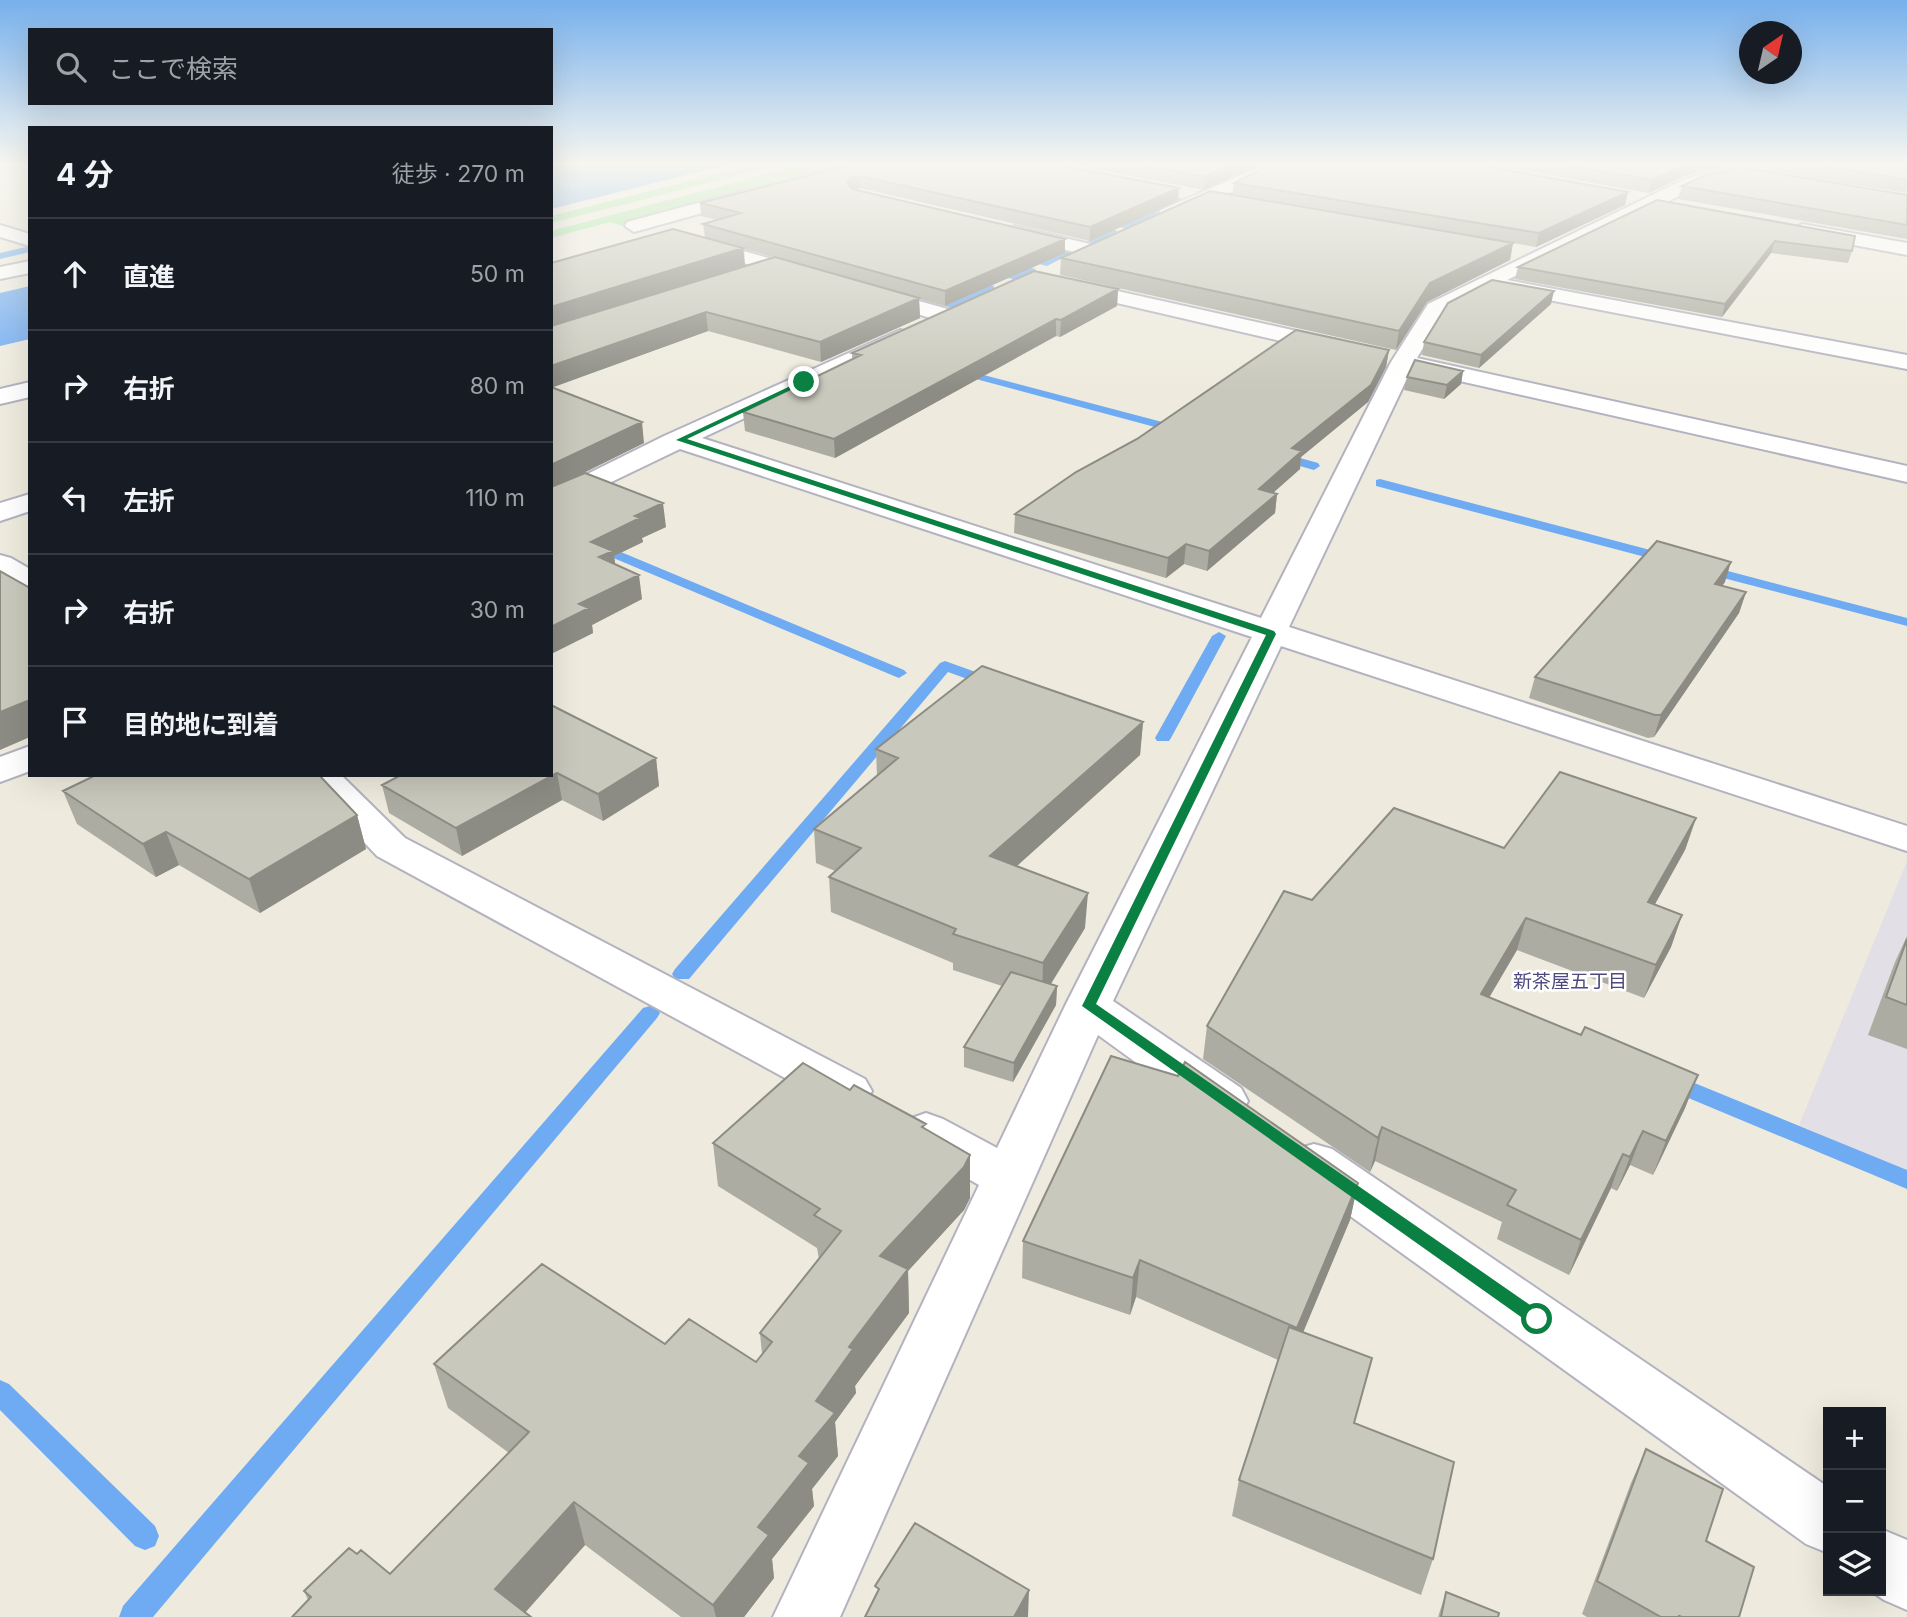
<!DOCTYPE html>
<html lang="ja">
<head>
<meta charset="utf-8">
<style>
  :root { --surface:#171b24; --page:#242831; --text:#f1f3f6; --muted:#9ea1a6; --line:#363941 }
  body { margin:0; font-family:Inter,"Noto Sans JP",sans-serif; background:var(--page); color:var(--text) }
  .controls { position:absolute; right:21px; bottom:21px; display:grid; overflow:hidden; border-radius:0px; box-shadow:0 7px 28px #0002 }
  .controls button { width:63px; height:63px; display:grid; place-items:center; padding:0; border:0; border-bottom:2px solid var(--line); background:var(--surface); color:var(--text); font:35px sans-serif }
  .compass { position:absolute; left:1739px; top:21px; width:63px; height:63px; border-radius:50%; background:var(--surface); box-shadow:0 7px 28px #0002; rotate:34deg }
  .stop { position:absolute; width:21px; height:21px; margin:-16px; border:5px solid #0b8043; border-radius:50%; background:#fff }
  .stop.end { background:#0b8043; border-color:#fff; box-shadow:0 2px 7px #0008 }
  .list { margin:0; padding:0; list-style:none }
  h2 { display:flex; justify-content:space-between; align-items:center; height:91px; margin:0; padding:0 28px; font-size:30px }
  h2 small { font-size:23px; font-weight:400; color:var(--muted) }
  .list li { display:grid; grid-template-columns:46px 1fr auto; gap:21px; align-items:center; box-sizing:border-box; height:112px; padding:0 28px; border-top:2px solid var(--line) }
  .list b { display:block; font-size:26px; white-space:nowrap }
  .list em { font-size:23px; font-style:normal; color:var(--muted) }
  .icon { flex:none; width:38px; height:38px; fill:none; stroke:currentColor; stroke-width:2; stroke-linecap:round; stroke-linejoin:round }
  .map { position:relative; flex:none; width:1907px; height:1617px; overflow:hidden }
  .search { position:absolute; background:var(--surface); box-shadow:0 7px 28px #0002; left:28px; top:28px; width:525px; height:77px; display:flex; align-items:center; gap:18px; box-sizing:border-box; padding:0 24px; border-radius:0px; color:var(--muted); font-size:26px }
  .panel { position:absolute; background:var(--surface); box-shadow:0 7px 28px #0002; left:28px; top:126px; width:525px; height:651px; border-radius:0px }
  .map>svg:first-child { display:block }
</style>
</head>
<body>
<div class="map">
<svg width="1907" height="1617" viewBox="0 0 1907 1617">
  <rect width="100%" height="100%" fill="#eeebde"/>
  <!-- industrial -->
  <path fill="#e3dfe6" d="M1907,861v310l-108,-46z"/>
  <!-- green -->
  <path fill="#9ee699" d="M760,163h27l-236,60v-7z
    M808,163h48l-231,64 -15,-5 -59,16v-7z"/>
  <!-- water -->
  <path fill="#6fabf2" d="M566,163h168l-183,46v-42z
    M30,286v53l-30,7v-53z"/>
  <g fill="none" stroke-linecap="round" stroke-linejoin="round">
    <!-- stream -->
    <path fill="#6fabf2" fill-rule="evenodd" d="M1258,163l7,2 -28,14 -7,-2z
      M1223,179l7,2 -28,14 -7,-2z
      M1179,198l7,2 -59,29 -7,-2z
      M1111,229l7,2 -29,15 -7,-2z
      M30,246v6l-30,7v-6z
      M1069,249l7,2 -29,15 -8,-2z
      M1028,267l8,2 -20,11 -8,-2z
      M991,285l3,1v4l-41,18 -8,-2z
      M961,369l224,59 2,2 -6,4 -224,-60v-4z
      M1279,452l39,11 2,3 -6,4 -39,-11v-6z
      M1380,479l293,77 2,3 -7,4 -292,-77v-6z
      M597,542l307,128 3,3 -8,5 -5,-2 -302,-127v-6z
      M1705,565l202,53v8l-207,-54 -2,-3z
      M1219,632l7,4 -55,102 -2,3h-12l-2,-3 57,-102z
      M945,661l53,19 2,3 -8,5 -44,-16 -259,307h-14l-3,-5 3,-5 265,-306z
      M650,1006l7,2 3,5 -3,5 -504,599h-34l4,-11 520,-598z
      M1670,1073l237,97v19l-245,-102 -3,-6 3,-6z
      M0,1380l9,4 146,142 4,10 -4,10 -10,4 -10,-4 -135,-136z"/>
    <!-- minor casing -->
    <g stroke="#b3b2c0" stroke-width="4">
      <path id="minor" d="M1269,163h23l-117,55h-14l-2,-4 2,-4z
        M1747,163h29l-2,4 -77,20 -190,93 400,75v14l-405,-78 -9,-4 -49,26 -27,45 490,108v16l-496,-112 -122,257 618,199v25l-626,-205 -168,355 128,87 7,13 -7,13 -17,5 -17,-5 -109,-79 -258,582h-67l206,-432 -70,-40 -8,-13 8,-13 17,-6 17,6 54,29 68,-142 187,-369 -572,-188 -129,62v-19l113,-56 236,-106 8,2 3,5 -3,5 -206,96 559,180 130,-256 37,-58 257,-125z
        M750,189l9,5 -3,4 -122,34 -9,-6 2,-4z
        M1802,224l105,19v12l-112,-21 -2,-4z
        M0,225l30,9v12l-30,-9z
        M1015,226l83,20 3,4 -10,6 -83,-20 -3,-4z
        M693,237l90,25 3,4 -3,4 -7,2 -90,-25 -3,-4 3,-4z
        M30,261v12l-30,6v-12z
        M1068,280l269,60 8,2 3,5 -3,5 -8,2 -276,-64 -3,-4 3,-4z
        M868,287l87,24 3,5 -3,5 -8,2 -86,-26 -4,-4 4,-4z
        M30,382v15l-30,7v-15z
        M30,494v17l-30,10v-18z
        M0,555l11,3 19,11v23l-11,-2 -19,-13z
        M30,746v25l-30,11v-25z
        M301,775h40l64,63 460,241 7,12 -7,12 -17,6 -17,-6 -454,-247z
        M1314,1144l18,5 496,338v66l-22,-9 -510,-367 -7,-14 7,-14z
        M1881,1529l26,11v70l-23,-10 -13,-9h10z"/>
    </g>
    <!-- minor -->
    <use href="#minor" fill="#fff" fill-rule="evenodd"/>
  </g>
  <!-- wall -->
  <path fill="#adaca2" fill-rule="evenodd" d="M857,163l322,25 -1,13 -88,40 -230,-53 -7,2 212,49v14l-120,53 -26,-7 1,19 -99,44 -113,-31 -156,56 92,56 -69,34 91,50 -24,11 1,4 -29,14 1,8 27,35 -50,26 1,8 -42,21v-391l154,-26 -2,-13 14,-4 -16,-4 -1,-13zM744,249l29,8 -28,9z
    M1064,163h198l-58,27z
    M1483,163h252l-51,13 -35,17z
    M1773,163h134v30l-136,-22z
    M1234,183l394,9 -3,13 -89,42 -23,-4 -3,17 -83,42 -31,48 -336,-75 1,-17 171,-63z
    M1682,186l225,9v44l-229,-40z
    M1657,200l195,51 -4,12 -77,-10 -49,64 -207,-38 3,-12z
    M1118,289l-1,17 -57,31 -4,-1 -221,122 -90,-27 -2,-19 109,-52v-7z
    M1551,304l-72,64 -57,-13 2,-13z
    M1389,350l-3,17 -18,35 -67,55 -1,12 -27,24 4,1 -2,19 -68,58 -23,-7 -18,14 -152,-45 1,-19z
    M1463,371l-2,13 -17,15 -40,-9 3,-13z
    M1725,582l-3,4 24,6 -7,21 -85,124 -6,1 -119,-40 6,-21z
    M551,705l105,53 3,28 -56,35 -41,-21 -100,56 -73,-43 -7,-28z
    M1143,722l-3,33 -123,111 68,62 -34,56 6,2 -1,19 -43,77 -49,-15v-20l38,-61 -49,-16v-7l-122,-51 -2,-35 6,-6 -19,-8 -2,-34 63,-53 -1,-27z
    M63,791l294,24 9,34 -106,64 -81,-48 -23,12 -79,-53z
    M1696,818l-11,32 -31,55 28,10 -11,32 -27,51 -127,-48 -28,47 92,38 117,40 -13,33 -32,67 -23,-10 -13,26 -6,-3 -42,87 -72,-36 5,-17 -127,-61 -5,11 -167,-113 4,-33 105,-126 192,-52z
    M1907,936v113l-39,-14 27,-73z
    M850,1090l76,40 44,68 -6,12 -56,61 1,42 -54,73 1,7 -21,29 3,34 -26,33 2,17 -42,53 2,19 -30,39h-63l-96,-72 -60,68 -217,-13 -4,-9 53,-37 33,20 119,-121 -61,-45 -14,-44 231,-20 91,18 6,-8 -2,-21 59,-74 -2,-11 -99,-62 -5,-43z
    M1358,1183l-8,37 -47,112 130,227 -12,36 -189,-79 7,-36 39,-120 -142,-63 -6,18 -108,-37 1,-37z
    M1646,1449l60,92 33,76h-152l-5,-3 49,-131z
    M1446,1592l52,25h-60z"/>
  <!-- shaded-wall -->
  <path fill="#8d8c84" d="M1236,163h26l-58,27 1,-13z
    M1690,163h45l-51,13 -35,17 3,-13z
    M859,176l1,12 -9,2 -4,-7 3,-5z
    M1179,188l-1,13 -88,40v-14z
    M1628,192l-3,13 -89,42 3,-14z
    M1065,239v14l-120,53v-15z
    M1775,241l-4,12 -49,64 3,-13z
    M1513,243l-3,17 -83,42 -31,48 3,-19 31,-48z
    M743,248l2,18 -194,61v-20z
    M1118,289l-1,17 -57,31 1,-17z
    M1554,291l-3,13 -72,64 2,-13z
    M919,298l1,20 -99,44 -1,-20z
    M706,312l2,19 -157,57v-22z
    M1056,319v17l-221,122 -1,-19z
    M1389,350l-3,17 -18,35 -67,55 -1,12 -44,39 3,-19 33,-41z
    M1463,371l-2,13 -17,15 3,-14z
    M642,422l2,21 -93,46v-24z
    M1277,494l-2,19 -68,58 2,-20z
    M663,503l3,24 -24,11 1,4 -29,14 3,19 -15,7 -11,-40 44,-26z
    M1186,544l-2,20 -18,14 2,-20z
    M1731,562l-6,20 -17,22 7,-20z
    M639,575l3,24 -50,26 1,8 -42,21v-27l28,-23z
    M1746,592l-7,21 -85,124 7,-22z
    M30,700v37l-30,13v-38z
    M1143,722l-3,33 -151,136 1,-35z
    M656,758l3,28 -56,35 -5,-27z
    M557,773l5,27 -100,56 -6,-28z
    M357,815l9,34 -106,64 -11,-34z
    M1696,818l-11,32 -47,85 10,-33z
    M166,832l13,33 -23,12 -13,-33z
    M1088,893l-3,35 -43,70 1,-35z
    M1682,915l-11,32 -27,51 12,-33z
    M1526,918l-9,32 -45,77 9,-33z
    M1057,986l-1,19 -43,77 1,-19z
    M1698,1075l-13,33 -32,67 13,-34z
    M1382,1127l-7,34 -5,11 8,-34z
    M1643,1131l-13,34 -13,26 13,-34z
    M1623,1154l-12,34 -42,87 12,-35z
    M970,1155v43l-6,12 -56,61 1,42 -54,73 1,7 -21,29 3,34 -26,33 2,17 -42,53 2,19 -30,39h-28l-3,-12 45,-78 58,-126 33,-54 31,-91z
    M1358,1183l-8,37 -60,144 7,-36z
    M1140,1260l-4,37 -6,18 3,-37z
    M574,1502l11,43 -64,72 -26,-28z
    M1029,1590l-1,27h-14z"/>
  <!-- building -->
  <path fill="#c9c8bc" stroke="#8d8c84" stroke-width="2" d="M857,163h190l132,25 -89,39 -231,-51 -9,2 -3,5 5,6 213,50 -120,52 -242,-67 38,-11 -41,-10z
    M1130,163h106l-31,14z
    M1274,163h194l160,29 -89,41 -305,-50z
    M1555,163h135l-38,17z
    M1807,163h100v17z
    M1739,167l168,28v30l-225,-39 19,-9z
    M1210,191l303,52 -83,40 -31,48 -338,-73z
    M1657,200l198,36 -3,15 -77,-10 -50,63 -207,-37z
    M673,229l70,19 -192,59v-44z
    M775,257l144,41 -99,44 -114,-30 -155,54v-40z
    M1034,271l84,18 -57,31 -5,-1 -222,120 -91,-27 118,-57 -9,-2z
    M1492,280l62,11 -73,64 -57,-13 24,-39z
    M1296,330l93,20 -18,35 -79,63 10,3 -43,38 18,5 -68,57 -23,-7 -18,14 -153,-44 61,-42 61,-33z
    M1415,360l48,11 -16,14 -40,-8z
    M551,387l91,35 -91,43z
    M585,473l78,30 -28,13 5,2 -49,24 22,9 -14,6 40,18 -60,29 10,4 -38,19v-140z
    M1657,541l74,21 -16,22 31,8 -85,123h-6l-120,-38z
    M0,571l30,17v112l-30,12z
    M982,666l161,56 -153,134 98,37 -45,70 -90,-29 3,-5 -127,-52 32,-29 -47,-19 84,-71 -22,-9z
    M551,705l105,53 -58,36 -41,-21 -101,55 -74,-43 19,-10h150z
    M1560,772l136,46 -48,84 34,13 -26,50 -130,-47 -45,76 100,41 4,-8 113,48 -32,66 -23,-10 -13,26 -7,-3 -42,86 -74,-35 9,-15 -134,-63 -4,11 -171,-112 77,-135 28,9 82,-92 110,40z
    M96,775h223l38,40 -108,64 -83,-47 -23,12 -80,-53z
    M1907,939v66l-21,-8z
    M1011,972l46,14 -43,77 -50,-16z
    M1111,1056l67,20 7,-14 173,121 -61,145 -157,-68 -7,18 -110,-37z
    M803,1063l47,27 4,-5 72,39 -4,3 48,28 -6,12 -84,89 28,13 -59,78 4,2 -37,52 19,12 -36,43 10,7 -51,64 11,8 -56,70 -139,-103 -79,87 36,28h-239l19,-20 -7,-6 45,-43 8,6 4,-4 29,24 139,-142 -95,-68 108,-100 123,80 24,-25 67,43 16,-20 -12,-9 81,-102 -27,-16 6,-6 -107,-66z
    M1289,1327l83,31 -18,65 100,39 -21,97 -194,-79z
    M1646,1449l77,40 -17,52 48,26 -15,50h-57l-3,-1v1h-18l-64,-36z
    M915,1523l114,67 -15,27h-149l14,-28 -4,-3z
    M1446,1592l53,21 -1,4h-57z"/>
  <!-- sky -->
  <linearGradient id="sky" x2="0" y2="1"><stop stop-color="#77b0ec"/><stop offset="0.42" stop-color="#f7f6f0"/><stop offset="1" stop-color="#f7f6f0" stop-opacity="0"/></linearGradient>
  <rect width="1907" height="390" fill="url(#sky)"/>
  <!-- route -->
  <path fill="#0b8043" d="M801,381l6,1 -120,57 587,192 2,3 -180,370 447,310 2,5 -2,5h-12l-449,-318 184,-371 -590,-195z"/>
  <g text-anchor="middle" stroke-width="5" stroke-linejoin="round" paint-order="stroke">
    <!-- neighbourhood labels -->
    <g font-size="19" fill="#4f4a7e" stroke="#fff">
      <text x="1570" y="988">新茶屋五丁目</text>
    </g>
  </g>
</svg>
<div class="controls">
<button>+</button>
<button>−</button>
<button><svg class="icon" aria-label="layers" viewBox="0 0 24 24"><path d="M12 4l9 5-9 5-9-5zM3 14l9 5 9-5"/></svg></button>
</div>
<svg class="compass" viewBox="-18 -18 36 36"><path d="M0-13l5 13h-10z" fill="#e53935"/><path d="M0 13l5-13h-10z" fill="#9ea1a6"/></svg>
<div class="stop" style="left:1537px;top:1319px"></div>
<div class="stop end" style="left:804px;top:382px"></div>
<div class="search"><svg class="icon" aria-label="search" viewBox="0 0 24 24"><circle cx="10" cy="10" r="6"/><path d="M15 15l6 6"/></svg>ここで検索</div>
<section class="panel">
<h2>4 分<small>徒歩 · 270 m</small></h2>
<ul class="list">
<li><svg class="icon" aria-label="ahead" viewBox="0 0 24 24"><path d="M12 20V5M6 11l6-6 6 6"/></svg><div><b>直進</b></div><em>50 m</em></li>
<li><svg class="icon" aria-label="right" viewBox="0 0 24 24"><path d="M7 20v-9h11M14 6l5 5-5 5"/></svg><div><b>右折</b></div><em>80 m</em></li>
<li><svg class="icon" aria-label="left" viewBox="0 0 24 24"><path d="M17 20v-9H6M10 6l-5 5 5 5"/></svg><div><b>左折</b></div><em>110 m</em></li>
<li><svg class="icon" aria-label="right" viewBox="0 0 24 24"><path d="M7 20v-9h11M14 6l5 5-5 5"/></svg><div><b>右折</b></div><em>30 m</em></li>
<li><svg class="icon" aria-label="arrive" viewBox="0 0 24 24"><path d="M6 21V4h12l-3 4 3 4H6"/></svg><div><b>目的地に到着</b></div></li>
</ul>
</section>
</div>
</body>
</html>
